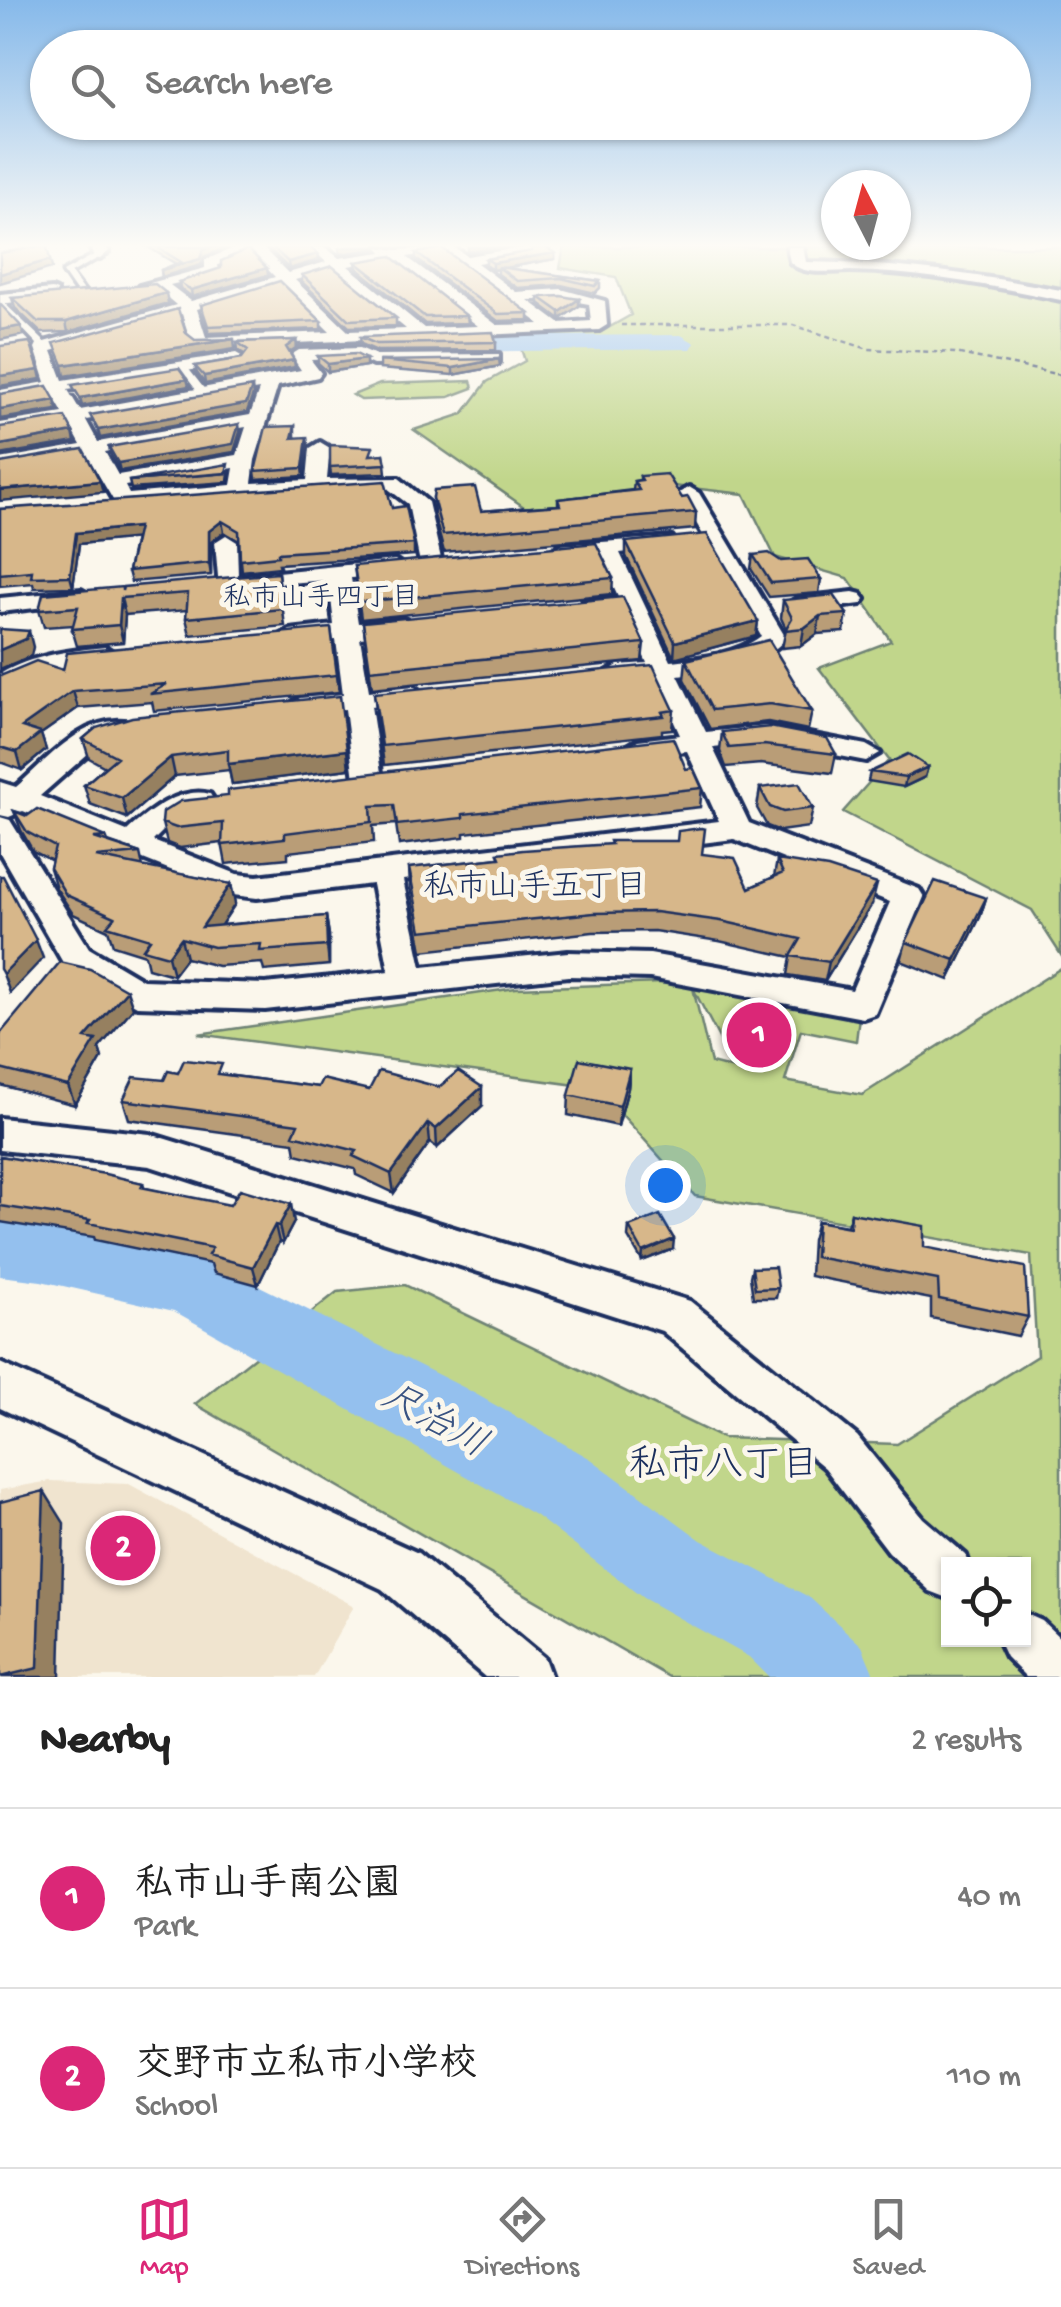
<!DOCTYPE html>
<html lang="en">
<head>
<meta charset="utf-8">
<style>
  :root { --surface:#fff; --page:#f2f2f2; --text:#222; --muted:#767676; --line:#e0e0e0; --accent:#db2777 }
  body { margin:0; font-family:"Gochi Hand","Klee One",sans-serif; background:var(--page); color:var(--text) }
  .controls { position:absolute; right:30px; bottom:30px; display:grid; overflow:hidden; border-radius:0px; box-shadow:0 2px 8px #0004 }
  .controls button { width:90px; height:90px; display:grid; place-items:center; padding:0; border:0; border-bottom:2px solid var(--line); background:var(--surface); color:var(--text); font:50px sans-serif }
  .compass { position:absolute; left:821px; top:170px; width:90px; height:90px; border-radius:50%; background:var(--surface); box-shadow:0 2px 8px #0004; rotate:354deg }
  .you { position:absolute; left:665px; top:1185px; width:35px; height:35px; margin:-25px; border:8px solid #fff; border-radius:50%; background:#1a73e8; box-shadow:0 0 0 15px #1a73e833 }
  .badge { display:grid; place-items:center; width:65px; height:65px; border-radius:50%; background:var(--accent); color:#fff; font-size:32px; font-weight:700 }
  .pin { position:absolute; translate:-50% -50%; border:5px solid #fff; box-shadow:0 2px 10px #0006 }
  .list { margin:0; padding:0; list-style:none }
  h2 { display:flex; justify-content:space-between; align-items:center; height:130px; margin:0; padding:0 40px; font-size:42px }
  h2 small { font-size:32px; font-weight:400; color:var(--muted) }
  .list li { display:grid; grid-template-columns:65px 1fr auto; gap:30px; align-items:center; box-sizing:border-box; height:180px; padding:0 40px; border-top:2px solid var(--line) }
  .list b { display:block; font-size:38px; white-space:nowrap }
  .list p { margin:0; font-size:32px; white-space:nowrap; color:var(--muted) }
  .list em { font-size:32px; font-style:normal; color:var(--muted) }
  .icon { flex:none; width:55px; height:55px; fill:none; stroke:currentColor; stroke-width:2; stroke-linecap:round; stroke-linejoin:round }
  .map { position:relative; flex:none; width:1061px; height:1677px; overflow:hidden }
  .search { position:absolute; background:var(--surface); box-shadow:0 2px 8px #0004; left:30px; right:30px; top:30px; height:110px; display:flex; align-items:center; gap:25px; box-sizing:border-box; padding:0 35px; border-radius:55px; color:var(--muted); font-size:38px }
  .sheet { height:490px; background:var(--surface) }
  nav { display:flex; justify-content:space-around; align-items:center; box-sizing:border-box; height:140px; border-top:2px solid var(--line); background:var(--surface); font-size:28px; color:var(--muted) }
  nav a { display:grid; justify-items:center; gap:5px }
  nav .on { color:var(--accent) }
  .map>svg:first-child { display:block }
</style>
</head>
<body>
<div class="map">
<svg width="1061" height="1677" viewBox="0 0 1061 1677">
  <rect width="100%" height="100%" fill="#fbf7ec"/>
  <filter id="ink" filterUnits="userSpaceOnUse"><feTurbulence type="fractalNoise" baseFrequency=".01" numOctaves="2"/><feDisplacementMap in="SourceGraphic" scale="20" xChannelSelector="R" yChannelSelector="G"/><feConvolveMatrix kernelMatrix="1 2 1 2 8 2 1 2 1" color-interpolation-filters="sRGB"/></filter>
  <g filter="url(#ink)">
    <!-- built -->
    <path fill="#f0e4cf" d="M50,1481l79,3 225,122 -40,71h-314v-187z"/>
    <!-- green -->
    <path fill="#c1d68b" stroke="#6e8274" stroke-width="2.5" fill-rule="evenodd" d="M564,247h497v708l-29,-45 -189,-98 46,-52 -70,-92 72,-27 -43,-63 -73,-21 -31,-63 -106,-12 -5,28 -80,9 -29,-12 -110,-77 49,-16 24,-32 38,-21 -8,-25 84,-4 30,-17 -15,-38 -56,-9z
      M471,381l2,7 -24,9 -88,3 -8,-5 27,-11z
      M1061,968v709h-392l-474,-273 142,-112 68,-7 317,153 175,6 140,-88 -6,-101 -336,-59 -97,-108 -400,-54 318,-46 175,-6 168,35 -3,24 -55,-11 -16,51 77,14zM693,988l42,81h-1l-23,-6zM948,1564h76v76h-76z"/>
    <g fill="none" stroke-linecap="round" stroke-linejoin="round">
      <!-- river -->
      <path fill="#94c0ee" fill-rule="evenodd" d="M681,335l14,8 -4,6 -424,5 -267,40v-18l267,-38z
        M0,1214l187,36 278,138 126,71 110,81 108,57 53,49 13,31h-106l-20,-20 -106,-59 -108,-83 -361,-204 -133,-30 -41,-5z"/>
      <!-- service casing -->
      <g stroke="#1b2f5e" stroke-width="7">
        <path id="service" d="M97,253l7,2 -33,18 14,19 -7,2 -15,-22z
          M0,299l43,41v4h-6l-37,-39z
          M178,363h6l22,28v4h-6l-23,-30z"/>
      </g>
      <!-- minor casing -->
      <g stroke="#1b2f5e" stroke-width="8">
        <path id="minor" d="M90,247h15l4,4 -9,8 -5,-1z
          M236,247h26l26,26 38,-11 -16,-15h15l14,11 43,-6 -4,-5 19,3 57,-3 13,9 59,-9 5,1v6l-54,9 39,29 45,-3 44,12 2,24 -8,5 -400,17 -8,-5 -9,-28 -130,37 11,29 173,-27 9,5 -9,5 -168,27 12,20 221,-40 -10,-15 8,-5 61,-2 16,7 123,-1v8l-6,1 -120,2 -16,-7 -46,2 10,13 -3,4 -40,9 -23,74 -3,23 55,-3 3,-32 10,-6 10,6 -3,31 72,-1 29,24 14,61 -3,5h-16l-3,-5 -12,-59 -21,-16 -264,19 -7,-2 -29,-50 -87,16v-12l81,-14 -12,-22 -69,12v-12l63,-10 -12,-21 -51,8v-10l46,-8 -11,-34 2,-4 139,-39 -20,-17 -9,3 -8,-5 66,-18v-8zM250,251l25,26 -84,24 -21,-16 49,-12 -1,-8zM443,251l97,73 -43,1 -90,-68zM392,259l86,67 -54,2 -76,-62zM334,269l72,60 -58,2 -53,-51zM282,284l48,48 -124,5 -9,-28zM561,299l28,5 2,17 -32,2 -31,-23zM259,390l-9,25 -152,27 -12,-22zM246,427l-9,28 -119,20 -13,-23zM234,468l-3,17 -102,9 -4,-8z
          M787,247h16l3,15c86,1 170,12 255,28v10c-69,-14 -140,-28 -211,-29 -19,0 -47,5 -60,-9z
          M52,289l5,2v6l-57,7v-10z
          M689,487l10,6 87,145c-24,30 -72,33 -108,37l28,57 61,-6 99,19 14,8 -14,8 -99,-19 -54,6 36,75 170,66 5,8 -49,117 -12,4 -213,-40 -82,-2 -303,34 -128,-4 -72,-40 -65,-113v-36l10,3 79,128 54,32 122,4 124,-13 -17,-87 -115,14 -24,-3 -210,-84 -14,6 -9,-2v-33l16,5c29,-25 70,-75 114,-65l4,6 -4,6 -31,10 -59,52 87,35c21,-19 53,-45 83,-37l4,6 -4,6 -38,16 -19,19 84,33 20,2 462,-55 -32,-70 -49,5 -14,-8 14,-8 42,-5 -26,-57 -36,3 -13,-8 13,-8 29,-2 -23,-52 -40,4 -12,-7 12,-7 34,-4 -19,-42 -39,4 -11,-7 11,-7 112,-8 3,5 -3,5 -52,6 51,108c31,-3 64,-6 90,-25l-82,-143zM734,839l156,63 -38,88 -202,-36 -82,-2 -146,15 -19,-87z
          M226,535l11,7 1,34 157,-16 11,7 -11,7 -44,4 7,45 46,-4 12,7 -12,7 -44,5 9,53 44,-5 13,8 -13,8 -42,4 11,73 -4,6h-20l-4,-6 -9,-70 -45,5 -13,-8 13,-8 43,-4 -7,-54 -46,4 -12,-7 12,-7 44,-5 -5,-45 -110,8 -4,-46z
          M81,590l12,7 -4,5 -89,10v-14z
          M853,592l8,2 4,5 -4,5 -63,8 -12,-7 12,-7z
          M105,647l13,8 -4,5 -68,12 -46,22v-20c32,-19 68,-23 105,-27z
          M0,1118l150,16 540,167 167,135 66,82 43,37 3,9h-21v34l-18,-7 -41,-39 -64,-84 -163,-137 -512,-165 -150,-16z
          M0,1363l418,190 126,105 7,19h-66l-103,-88 -382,-181z
          M1024,1613l18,8 19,18v38h-35l-20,-20 -8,-17h26z"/>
      </g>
      <!-- path -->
      <path stroke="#1b2f5e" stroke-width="2.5" stroke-dasharray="5 4" stroke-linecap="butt" d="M621,325h172l75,24 87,4 106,22"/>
      <!-- service -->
      <use href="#service" fill="#fbf7ec" fill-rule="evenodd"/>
      <!-- minor -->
      <use href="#minor" fill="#fbf7ec" fill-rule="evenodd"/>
    </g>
    <!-- wall -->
    <path fill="#b99d77" stroke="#1b2f5e" stroke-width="2.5" d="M148,247h80l-24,10 -3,8 -39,12 -1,-7 15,-6z
      M267,247h43l8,7 1,6 -30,9z
      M416,253l113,60v7l-31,1 -82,-62z
      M555,253v6l-51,9 96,13v7l-5,5 -34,-8 -44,3 -19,-14v-5l-5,1 -7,-5v-6z
      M356,262l111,54 1,7 -43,1 -68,-56z
      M268,275l-76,22 -12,-9 -1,-6z
      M302,275l94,43v8l-47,1 -47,-45z
      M539,297l40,2v7l-19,13 -21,-16z
      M12,298l156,5 -100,29 -27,1 -26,-25z
      M201,305l120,16v8l-112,4z
      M360,337l136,5v8l-119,1 -16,-7z
      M296,340l1,7 -7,5 4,8 1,7 -90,17 -8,-11 -2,-7 47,-8 2,-4 -6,-4 -1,-8z
      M318,356l48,10 -38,6 -10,-9z
      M380,361l120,5 -47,9 -73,-6z
      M295,426v11l13,8 -4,31 -48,3 -1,-8z
      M240,432l-6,20 -114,19 -9,-16 -2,-8z
      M384,454l2,19 -55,2 -1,-8z
      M229,473l-1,9 -97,7 -2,-8z
      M640,476l42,22 14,14 -1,17 -251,23 -10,-37 -1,-17 48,13 77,-6v-6l75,-9 1,-9 6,-1z
      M392,508l22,36v11l-135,9 1,3 -38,4 -3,-30 -15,-9 -13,10v33l-80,7 -3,-11 7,-33 -56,6 -6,43 -39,1 -1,-5 -33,3v-77z
      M626,542l132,79 -2,15 -82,22 -48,-102z
      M753,555l28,6 40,18 -2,14 -50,4 -18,-28z
      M354,566l259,12 -1,16 -251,25z
      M278,573l7,53 -95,9 -4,-17 1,-8 -62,5 -2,27 -46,4 -5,-17 1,-4 -29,2 -5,-17z
      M783,600l64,14 -3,18 -27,2 -16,12 -19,2 4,-19 -5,-11z
      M363,622l281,21 -2,18 -270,27z
      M331,628l8,64 -185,19 -2,-9 -74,6 -37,26 5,16 -24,20 -22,-8v-86l63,-6z
      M686,660l126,51 -4,19 -40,-8 -58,7 -26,-50z
      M374,693l300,17 -2,19 -10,1v4l-278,31z
      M96,728l253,41 -117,15 -3,-14 -54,6 -48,42 -37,-14 -6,-19 21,-18 -16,-9 -6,-19z
      M722,732l114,22 -4,19 -71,-9 -35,3 -6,-16z
      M928,767l-3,10 -21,10 -36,-6 2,-9z
      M686,769l16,19 -2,19 -236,26v4l-65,8 -3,-21 -23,2 1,16 -86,10v6l-62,6 -4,-21 -42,5 -13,-5 -5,-20z
      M760,788l53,20 -4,19 -29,4 -13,-5 -10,-18z
      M14,811l92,26 2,5 32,11 3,14 88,17 4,20 -14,21 105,-9 3,19v30l-65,6 -2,-8 -44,3 -32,-8 -13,17 -25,-7 -3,-13 -32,-10 -5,-15 -35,-16 -17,-26 -6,-20 2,-7 -19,-10 -12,-21z
      M498,853l204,1 47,34 25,-11 3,-17 95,44 -47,77 -37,-6 3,-18 -72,-16 -65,-10 -61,1 -171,19 -12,-64 -1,-19 90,-10z
      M986,898l-6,19 -31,63 -48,-19 5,-19z
      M133,1008l-34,40 3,10 -27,47 -75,-20v-51z
      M630,1069l-2,19 -10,38 -50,-11 1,-20z
      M178,1073l47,2 93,12 51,3 113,16 -45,42 -7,-6 -36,51 -38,-18 -1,-6 -59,-15 -2,-12 -165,-23 -6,-19z
      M0,1156l143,27 2,5 149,34 -11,21 -4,-1 -21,43 -44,-12 -3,-9 -116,-24 -1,-3 -94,-15z
      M851,1213l73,34 104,70 -10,19 -87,-18v-19l-121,-23 2,-36 5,-19 30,5z
      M629,1227l44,22 -31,12 -14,-24z
      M752,1268l26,20 -2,10h-23l-3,-21z"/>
    <!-- shaded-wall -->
    <path fill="#968061" stroke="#1b2f5e" stroke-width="2.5" d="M211,247h17l-24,10 -3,8 -39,12 -1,-7 39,-11 3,-9z
      M347,247h30l-2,2 -35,5 -1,-6z
      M468,247h36l-36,5z
      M555,253v6l-62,11v-7z
      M318,254l1,6 -30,9 -1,-7z
      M50,260l2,8 -52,15v-9z
      M267,268l1,7 -76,22 -1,-7z
      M166,293l2,10 -100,29 -2,-10z
      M579,299v7l-19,13v-7z
      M21,326l3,9 -24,5v-10z
      M234,339l1,10 -170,27 -2,-11z
      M296,340l1,7 -10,7 -1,-7z
      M366,359v7l-38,6v-8z
      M499,359l1,7 -47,9v-7z
      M294,360l1,7 -90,17 -1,-8z
      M39,370l2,9 -41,7v-10z
      M187,379l2,7 -107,20 -2,-8z
      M252,387l1,8 -6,17 -147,26 -2,-8z
      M55,400l2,10 -57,9v-10z
      M239,424l1,8 -6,20 -114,19 -2,-8z
      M73,432l2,10 -75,13v-10z
      M307,437l1,8 -4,31 -1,-8z
      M100,481l3,11 -103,9v-11z
      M222,521l2,11 -13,10v33l-2,-12v-32z
      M138,527l2,11 -61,6 -6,43 -3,-11 6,-43z
      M121,598l4,17 -2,27 -4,-17z
      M820,616l-3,18 -16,12 3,-18z
      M758,621l-2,15 -82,22 1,-16z
      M29,631l4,16 -2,9 -31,13v-19z
      M73,691l5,17 -37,26 5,16 -24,20 -5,-18 5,-25z
      M347,750l2,19 -117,15 -4,-20z
      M171,757l4,19 -48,42 -5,-20z
      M928,767l-3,10 -21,10 2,-10z
      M231,884l4,20 -28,42 -5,-19z
      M877,884l-5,20 -47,77 4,-19z
      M986,898l-6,19 -31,63 6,-20z
      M326,916l3,19v30l-2,-19z
      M181,938l5,20 -13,17 -5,-19z
      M36,940l7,18 -33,35 -7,-19z
      M127,990l6,18 -34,40 3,10 -27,47 -7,-19 17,-48z
      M630,1069l-2,19 -10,38 2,-20z
      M482,1087v19l-45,42 -1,-19z
      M428,1123l2,19 -36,51 -3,-19z
      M291,1204l3,18 -11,21 -4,-17z
      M275,1225l4,17 -21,43 -5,-18z
      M674,1239l-1,10 -31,12 1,-9z
      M44,1491l20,32 -4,154h-57z"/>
    <!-- building -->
    <path fill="#d7b78a" stroke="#1b2f5e" stroke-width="2.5" d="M36,247h11l3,13 -50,14v-21z
      M157,247h54l-8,3 -3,9 -39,11 20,-8z
      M272,247h38l8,7 -30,8z
      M533,247h12l10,6 -62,10 -7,-4 46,-8z
      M442,248l87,65 -31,1 -82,-61z
      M248,249l19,19 -76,22 -12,-8 42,-14v-7z
      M391,256l76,60 -42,1 -69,-55z
      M332,266l64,52 -47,2 -47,-45z
      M498,267l102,14 -5,5 -34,-8 -44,3z
      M280,281l41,40 -113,5 -7,-21z
      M155,284l11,9 -100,29h-28l-26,-24z
      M561,296l18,3 -19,13 -21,-15z
      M0,304l21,22 -21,4z
      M178,309l8,24 9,7 39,-1 -171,26 -9,-22z
      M493,332l3,10 -120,2 -16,-7z
      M296,340l-10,7 8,13 -90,16 -9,-10 47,-8 6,-8 -11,-8z
      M30,342l9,28 -39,6v-30z
      M356,354l10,5 -38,5 -10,-8z
      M499,359l-46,9 -73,-7z
      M179,368l8,11 -107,19 -8,-13z
      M47,386l8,14 -55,9v-15z
      M252,387l-6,17 -148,26 -8,-15z
      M65,417l8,15 -73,13v-18z
      M239,424l-6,20 -115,19 -9,-16z
      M295,426l-3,12 15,-1 -4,31 -48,3 11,-44z
      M330,445l43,2 -3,8 14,-1 2,10 -56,3z
      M83,449l17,32 -100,9v-27z
      M228,464l-2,9 -97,8z
      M667,474l15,24 6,-1 8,15 -253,23 -10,-37 1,-8 41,-3 6,24 79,-6 -2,-6 81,-9 -5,-9 8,-1 -2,-4z
      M385,481l7,27 14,-2 8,38 -136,9v3l-38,4 -1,-29 -17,-10 -13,10v32l-81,8 10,-44 -62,6 -6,43 -39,1 1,-6 -32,3v-65z
      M707,534l51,87 -83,21 -49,-100z
      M596,543l17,35 -253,24 -6,-36z
      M769,553l12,8 27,-2 13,20 -50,4 -18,-28z
      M278,573l4,36 -96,9 2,-25 -67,5 -2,27 -47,4 6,-22 -39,3 4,-16 79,-7v4l1,-4z
      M834,595l13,19 -27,2 -16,12 -19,2 7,-12 -9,-18z
      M623,597l21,46 -274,27 -7,-48z
      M331,628l6,47 -187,19 17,-10 -94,7 -51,36 19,6 -24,19 -17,-5v-71l36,-15 27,9 4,-17z
      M0,629l29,2 -3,8 -26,11z
      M769,640l43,71 -42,-7 -58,6 -26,-50z
      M653,665l21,45 -12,2 2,4 -282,30 -8,-53z
      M340,696l7,54 -119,14v-14l-57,7 -49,41 -38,-13 33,-28 -34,-18 13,-11 36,-11z
      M770,727l57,11 9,16 -72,-9 -35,3 -7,-16z
      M673,738l13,31 7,-1 9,20 -239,26v4l-66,7 -3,-20 -23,1 1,16 -87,11v5l-63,7 1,-22 -47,5 -14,-5 1,-11 18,-11 47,-5v-6z
      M908,754l20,13 -22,10 -36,-5z
      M799,783l14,25 -30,4 -13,-5 -10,-19z
      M37,809l69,28 -12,1 46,15 -44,4 135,27 -29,43 124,-11 1,30 -67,5 1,-7 -48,3 -32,-9 -13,18 -25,-7 7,-10 -43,-13 8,-9 -49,-22 -16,-27 5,-21 -28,-15 -13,-21 13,5z
      M701,828l4,1 -3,25 33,4 14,30 34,-15 -6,-13 51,8 49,16 -48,78 -38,-6 10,-17 -80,-18 -66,-9 -61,1 -173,18 -12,-63 91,-10 -2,-5 25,-3 88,-6 -1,-3h67l1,-10z
      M0,876h3l33,64 -33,34 -3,-5z
      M935,881l51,17 -31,62 -49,-18z
      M60,962l30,7 37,21 -42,48 11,2 -28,46 -68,-17v-35z
      M579,1059l51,10 -10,37 -51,-11z
      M184,1060l38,4 -4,10 100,13 4,-8 47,11 10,-19 60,16 19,-16 24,16 -46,42 -8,-6 -37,51 -38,-18 4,-5 -64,-16 5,-11 -175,-24 11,-23 30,3 4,-9 10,2z
      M0,1156l105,18 38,9 -2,4 89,18 10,-16 51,15 -12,22 -4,-1 -22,42 -45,-12 4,-7 -124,-25 2,-3 -90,-14z
      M851,1213l73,13v21l101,20 3,50 -89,-18 -1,-19 -123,-23 2,-36 33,6z
      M660,1215l14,24 -31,13 -14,-25z
      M775,1267l3,21 -23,1 -3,-21z
      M44,1491l-6,177 -38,9v-175z"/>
  </g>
  <!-- sky -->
  <linearGradient id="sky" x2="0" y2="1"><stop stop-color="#86b9ea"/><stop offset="0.51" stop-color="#fdfbf6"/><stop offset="1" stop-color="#fdfbf6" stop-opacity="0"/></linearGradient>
  <rect width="1061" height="481" fill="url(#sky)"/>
  <g text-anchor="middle" stroke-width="10" stroke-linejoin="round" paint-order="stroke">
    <!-- far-neighbourhood labels -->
    <g font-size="28" fill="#1b2f5e" stroke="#fbf7ec">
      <text x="321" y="605">私市山手四丁目</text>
    </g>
    <!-- neighbourhood labels -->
    <g font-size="32" fill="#1b2f5e" stroke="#fbf7ec">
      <text x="535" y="895">私市山手五丁目</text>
    </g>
    <!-- near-water labels -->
    <g font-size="38" font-style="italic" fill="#395382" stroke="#fbf7ec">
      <text transform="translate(436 1418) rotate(29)" y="13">尺治川</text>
    </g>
    <!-- near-neighbourhood labels -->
    <g font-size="38" fill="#1b2f5e" stroke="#fbf7ec">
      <text x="724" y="1475">私市八丁目</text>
    </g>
  </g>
</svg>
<div class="controls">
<button><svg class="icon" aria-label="locate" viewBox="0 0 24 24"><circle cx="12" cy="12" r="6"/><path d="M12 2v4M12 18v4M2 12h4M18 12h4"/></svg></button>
</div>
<svg class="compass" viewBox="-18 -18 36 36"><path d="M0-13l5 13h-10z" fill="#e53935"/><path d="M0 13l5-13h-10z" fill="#767676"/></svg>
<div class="you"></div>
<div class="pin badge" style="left:759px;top:1035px">1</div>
<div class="pin badge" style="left:123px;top:1548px">2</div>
<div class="search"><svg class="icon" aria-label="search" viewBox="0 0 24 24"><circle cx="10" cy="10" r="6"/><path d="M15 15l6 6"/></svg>Search here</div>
</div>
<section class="sheet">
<h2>Nearby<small>2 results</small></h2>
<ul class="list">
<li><span class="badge">1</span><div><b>私市山手南公園</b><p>Park</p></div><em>40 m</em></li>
<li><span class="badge">2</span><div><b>交野市立私市小学校</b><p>School</p></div><em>110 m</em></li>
</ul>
</section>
<nav>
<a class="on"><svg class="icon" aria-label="map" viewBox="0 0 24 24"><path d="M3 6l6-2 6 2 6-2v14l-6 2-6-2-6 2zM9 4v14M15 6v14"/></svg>Map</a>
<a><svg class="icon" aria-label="directions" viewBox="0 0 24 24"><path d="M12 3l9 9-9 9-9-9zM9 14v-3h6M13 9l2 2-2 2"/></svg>Directions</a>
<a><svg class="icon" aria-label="saved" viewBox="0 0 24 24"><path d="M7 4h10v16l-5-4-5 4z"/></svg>Saved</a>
</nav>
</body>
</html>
